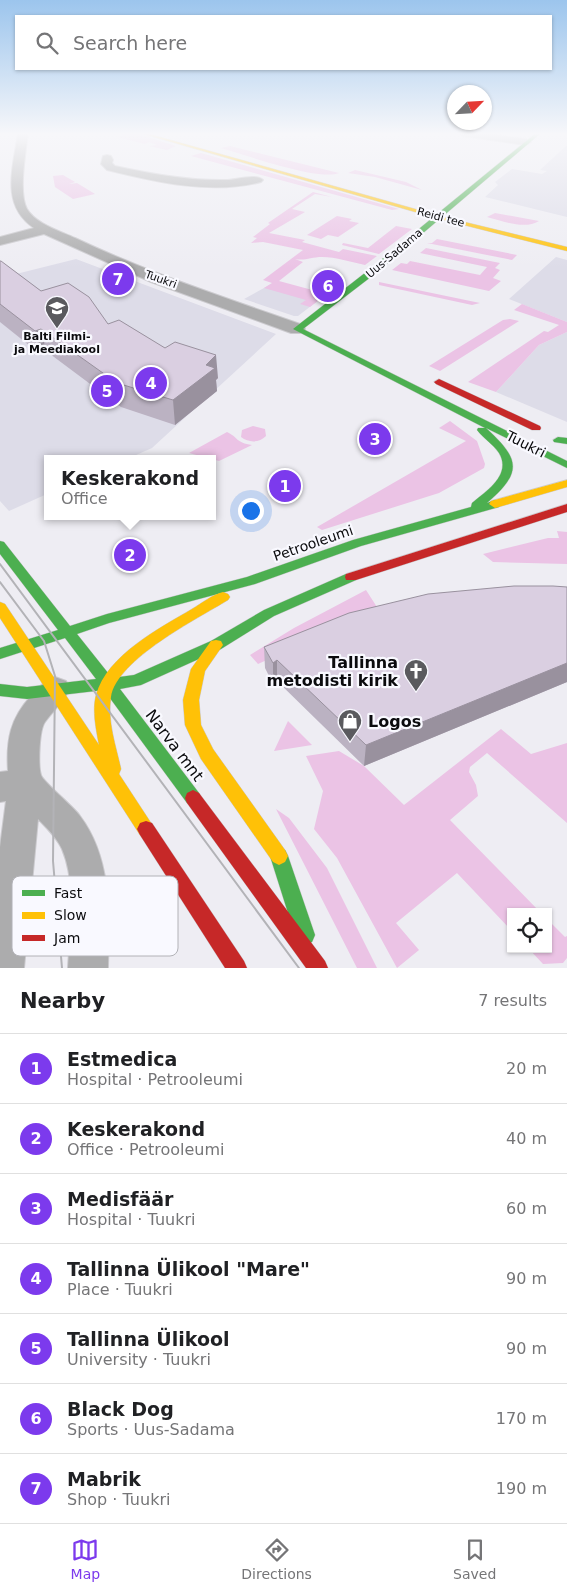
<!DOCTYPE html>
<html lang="en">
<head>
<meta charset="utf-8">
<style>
  :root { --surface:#fff; --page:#f2f2f2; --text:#202124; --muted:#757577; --line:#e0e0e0; --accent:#7c3aed }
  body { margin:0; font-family:"DejaVu Sans",sans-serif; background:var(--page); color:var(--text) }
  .controls { position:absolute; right:15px; bottom:15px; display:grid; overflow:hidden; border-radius:0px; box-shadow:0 1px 4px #0004 }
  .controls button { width:45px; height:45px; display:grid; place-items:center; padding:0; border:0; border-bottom:1px solid var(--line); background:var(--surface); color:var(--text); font:25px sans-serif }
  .compass { position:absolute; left:447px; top:85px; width:45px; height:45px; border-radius:50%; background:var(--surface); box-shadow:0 1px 4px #0004; rotate:65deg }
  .you { position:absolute; left:250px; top:510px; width:18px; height:18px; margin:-12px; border:4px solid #fff; border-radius:50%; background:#1a73e8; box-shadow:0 0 0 8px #1a73e833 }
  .badge { display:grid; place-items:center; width:32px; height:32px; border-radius:50%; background:var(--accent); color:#fff; font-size:16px; font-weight:700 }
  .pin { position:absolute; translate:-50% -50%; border:2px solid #fff; box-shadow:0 1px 5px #0006 }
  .popup { position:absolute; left:44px; top:455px; width:172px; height:65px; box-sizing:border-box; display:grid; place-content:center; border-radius:0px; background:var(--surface); filter:drop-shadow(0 1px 4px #0005); font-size:16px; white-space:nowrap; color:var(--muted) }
  .popup b { font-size:19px; color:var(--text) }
  .popup::after { content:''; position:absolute; left:50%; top:100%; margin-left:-10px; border:10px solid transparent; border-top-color:var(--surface) }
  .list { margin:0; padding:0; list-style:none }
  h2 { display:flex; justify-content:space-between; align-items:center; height:65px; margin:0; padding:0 20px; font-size:21px }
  h2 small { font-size:16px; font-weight:400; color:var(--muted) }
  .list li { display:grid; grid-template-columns:32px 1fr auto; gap:15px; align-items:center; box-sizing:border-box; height:70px; padding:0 20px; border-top:1px solid var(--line) }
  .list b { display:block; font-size:19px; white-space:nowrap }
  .list p { margin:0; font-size:16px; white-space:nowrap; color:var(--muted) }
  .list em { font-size:16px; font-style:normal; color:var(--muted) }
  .icon { flex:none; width:28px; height:28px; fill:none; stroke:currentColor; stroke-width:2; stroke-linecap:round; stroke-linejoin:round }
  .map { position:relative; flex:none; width:567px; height:968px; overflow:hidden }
  .search { position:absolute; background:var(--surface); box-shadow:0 1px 4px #0004; left:15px; right:15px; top:15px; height:55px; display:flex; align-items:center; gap:12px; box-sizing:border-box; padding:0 18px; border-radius:0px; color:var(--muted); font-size:19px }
  .sheet { height:555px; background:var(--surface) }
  nav { display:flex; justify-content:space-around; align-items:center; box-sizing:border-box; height:70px; border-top:1px solid var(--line); background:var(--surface); font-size:14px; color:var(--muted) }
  nav a { display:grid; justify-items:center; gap:2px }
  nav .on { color:var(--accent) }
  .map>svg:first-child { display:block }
</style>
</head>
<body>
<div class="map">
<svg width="567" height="968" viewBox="0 0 567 968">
  <rect width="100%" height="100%" fill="#eeedf3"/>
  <!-- built -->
  <path fill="#dddce8" d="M567,145v72l-82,-20 13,-12 -3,-3 17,-13 30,5 5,-3 -7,-1z
    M556,257l11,3v62l-58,-23z
    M76,259l200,75 -124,114 -25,11h-79l-1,35 -38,17 -9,-10v-223z
    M273,283l51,13 -26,20h-4l-50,-17z
    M567,332v90l-71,-30 43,-47z"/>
  <!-- green -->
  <path fill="#ebc3e5" d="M108,133h27l41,13 -9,4 -18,-4 8,-1 -8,-3 -4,2 -28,-7 6,-2 -4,-1 -5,1z
    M230,146l109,27c-21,8 -93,-18 -118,-25z
    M201,153l198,56 -7,1 -201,-54z
    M355,170l51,12 16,8 -47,-13 -27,-4z
    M63,175l12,7 -6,2 8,-1 18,11 -22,5 -18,-12 -2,-11z
    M313,192l19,5 -17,-3 -23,15 13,3 -36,21 36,7 -3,2 37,10 4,-3 34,7 -12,9c-14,-3 -29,-8 -43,-8 -11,0 -17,4 -27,2l8,3 -24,19 48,13 -17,13 -10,-3 6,-4 -42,-12 8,-5 -9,-3 40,-30 -40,-8 -12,1 6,-5 -4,-1 17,-13 -2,-1z
    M495,213l44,8c-14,9 -37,0 -52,-4z
    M337,216l15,3 -3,2 10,2 -21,14 -10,-2 -7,4 -14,-4z
    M396,226l16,3 -33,25 -37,-9 1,-2 25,5z
    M437,239l80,16 -5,5 -85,-17h5z
    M426,248l74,15 -5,5 5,2 -7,8 8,3 -12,10 -97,-21 9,-7 6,1 3,-3 70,14 7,-8 -67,-14z
    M379,282l101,21 -8,2 -93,-20z
    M522,304l45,18v10l-28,13 -43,47 -28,-10 76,-51 4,1 11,-7 -45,-15z
    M510,319l9,2 -79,50 -11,-5 74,-46z
    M450,421l27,20 8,23 -1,4 -45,25 -117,37 -5,-3 149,-86 -27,-13z
    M253,426l12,3 1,7c-7,7 -17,7 -25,1l1,-7z
    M227,432c11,5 9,11 25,13l-33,16 -30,-8z
    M557,531l10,1v32l-74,-2 -10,-8 65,-16h11z
    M366,590l18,28 -80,25 -46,21 -8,-9 44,-27z
    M288,721l24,24 -38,6z
    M501,729l30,25 36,-11v80l-80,-70 -17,14 -1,5 7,13 2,11 -28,24 90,92h-29v18l-54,-57 -61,50 23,27 -22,18 -60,-110 -23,-29 9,-38 -17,-35 33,-5 25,15 40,39z
    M276,809l13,9 38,50 50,100h-20z
    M548,920l17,17 2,-1v22l-4,5 -20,1 -14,-15h19z"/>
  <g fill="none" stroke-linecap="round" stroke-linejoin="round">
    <!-- street casing -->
    <g stroke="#cbcace" stroke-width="2">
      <path id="street" d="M18,133h10c-2,18 -10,59 -1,76 9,15 33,22 48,29 74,35 151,60 228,87l2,4 -2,4h-12l-140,-51 -107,-48 -44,11v-8l34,-9c-34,-23 -21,-60 -16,-95z
        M458,133h23l45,6 5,3 -5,3 -63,-9z
        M107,155l4,1 2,4 -1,3 3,3c36,8 74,15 111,14 9,0 30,-7 37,0l-2,2c-50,13 -105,0 -154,-12l-6,-6 2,-8z
        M55,677l11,4 4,8c-7,13 -17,22 -25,33 -6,8 -7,44 -4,53 2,7 33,32 39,41 33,44 29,101 28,152h-40c2,-37 9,-84 -6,-119 -5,-11 -15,-21 -24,-30l-14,149h-24v-121l6,-46 -6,1v-30l8,-1c-2,-31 2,-52 23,-75 8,-9 13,-15 24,-19z"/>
    </g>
    <!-- fast casing -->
    <g stroke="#cbcace" stroke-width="1">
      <path id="fast" d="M536,133h5l-165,140 -73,56 264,132v7l-81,-40c34,31 37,44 1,75l8,-3 4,1 2,3 -2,3 -138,39 -106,38 -146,39 -32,11 35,44 22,-3 77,-34 53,-31 82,-36h10l1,3 -1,3 -82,36 -53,33 -80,36 -21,4 79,104 2,5 -2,5 -6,3 -6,-3 -83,-113 -77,9 -27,-3v-12l27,3 69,-8 -31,-41 -65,21v-11l58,-18 -58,-76v-13l4,1 66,84 37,-12 140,-37 106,-37 118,-33 1,-4c14,-12 40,-28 27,-50 -6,-9 -16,-15 -22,-23l1,-2h7l-192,-99 77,-60z
        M558,437l9,1v6l-13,-2 -1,-2z
        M279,847l6,3 3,6 27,79 -3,7 -7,3 -7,-3 -3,-7 -25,-79 3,-6z"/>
    </g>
    <!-- slow casing -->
    <g stroke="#cbcace" stroke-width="1">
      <path id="slow" d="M140,133h6l294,83 127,31v4l-131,-33z
        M567,480v7l-72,21 -6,-4 2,-3z
        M223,592l5,2 2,3 -2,3c-31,19 -111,59 -117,97 -4,24 5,49 10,72l-2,5 36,55 -3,6 -6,2 -6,-2 -140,-217v-16l5,2 94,141c-3,-16 -7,-34 -3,-50 11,-40 64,-67 96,-86 10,-6 20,-14 31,-17z
        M216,640l5,1 2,4 -18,26 -6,29 2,25 12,24 72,101 3,6 -3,6 -6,3 -6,-3 -72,-103 -16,-34 -2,-25 8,-31 20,-28z"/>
    </g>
    <!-- jam casing -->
    <g stroke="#cbcace" stroke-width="1">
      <path id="jam" d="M439,379l101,47 1,2 -1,2h-8l-96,-46 -2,-2z
        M567,504v8l-211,68h-10l-1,-3 1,-3z
        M193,790l6,3 126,168 3,7h-22l-119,-165 -2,-5 2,-5z
        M146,821l6,2 92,138 3,7h-22l-85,-133 -3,-6 3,-6z"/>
    </g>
    <!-- street -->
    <use href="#street" fill="#acacad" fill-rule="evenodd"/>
    <!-- fast -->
    <use href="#fast" fill="#4caf50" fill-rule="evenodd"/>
    <!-- slow -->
    <use href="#slow" fill="#ffc107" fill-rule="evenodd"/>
    <!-- jam -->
    <use href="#jam" fill="#c62828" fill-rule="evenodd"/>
    <!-- tram -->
    <path stroke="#b3b3b7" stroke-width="2" d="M0,564l299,404
      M0,582l44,59 11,35 -2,185 9,107"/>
  </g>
  <!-- wall -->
  <path fill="#bbb2c2" d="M0,261l41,30 67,33 57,24 53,30 -2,2 1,11 -42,34 -54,-18 -75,-56 -6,3 -40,-32z
    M567,587v95l-203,84 -87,-85 -4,3 -8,-16 -1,-21z"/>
  <!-- shaded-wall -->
  <path fill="#99919e" d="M41,329l5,22 -6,3 -5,-23z
    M216,355l2,23 -2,2 1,11 -42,34 -2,-25 33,-35z
    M277,660v21l-4,3v-21z
    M567,663v19l-203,84 2,-21z"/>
  <!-- building -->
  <path fill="#dacfe1" stroke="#99919e" d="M0,261h1l40,30 27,-8 21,14 19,27 11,-4 46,28 10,-6 41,13 -10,10 9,3 -42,32 -56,-17 -76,-54 -6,2 -35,-27z
    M514,586h39l14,1v76l-201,82 -89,-85 -4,3 -9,-16 85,-34 79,-19z"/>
  <!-- sky -->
  <linearGradient id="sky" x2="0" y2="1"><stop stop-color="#9cc5ed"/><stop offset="0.5" stop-color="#f7f7fa"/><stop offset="1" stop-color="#f7f7fa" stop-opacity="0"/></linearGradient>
  <rect width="567" height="268" fill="url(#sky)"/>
  <!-- icons -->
  <defs>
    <g id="university-pin" transform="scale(1.25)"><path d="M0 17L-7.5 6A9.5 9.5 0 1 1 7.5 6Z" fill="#5a5a5e" stroke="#f9f9ff"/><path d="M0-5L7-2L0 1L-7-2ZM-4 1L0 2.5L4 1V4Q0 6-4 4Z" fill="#fff"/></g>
    <g id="church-pin" transform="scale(1.25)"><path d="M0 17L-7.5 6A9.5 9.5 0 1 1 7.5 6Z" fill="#5a5a5e" stroke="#f9f9ff"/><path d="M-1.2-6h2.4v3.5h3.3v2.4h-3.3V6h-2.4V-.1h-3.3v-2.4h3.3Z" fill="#fff"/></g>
    <g id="shop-pin" transform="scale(1.25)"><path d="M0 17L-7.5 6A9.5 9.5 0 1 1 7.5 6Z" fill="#5a5a5e" stroke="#f9f9ff"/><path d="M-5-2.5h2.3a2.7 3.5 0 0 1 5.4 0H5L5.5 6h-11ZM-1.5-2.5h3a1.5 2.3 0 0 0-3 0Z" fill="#fff"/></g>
  </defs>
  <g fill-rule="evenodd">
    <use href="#university-pin" x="57" y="308"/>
    <use href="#church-pin" x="416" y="671"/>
    <use href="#shop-pin" x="350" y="721"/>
  </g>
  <g text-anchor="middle" stroke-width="4.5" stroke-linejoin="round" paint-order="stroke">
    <!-- far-street labels -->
    <g font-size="11" fill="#0b0b0e" stroke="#f9f9ff">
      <text transform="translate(441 217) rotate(15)" y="4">Reidi tee</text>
      <text transform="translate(394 253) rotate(-40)" y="4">Uus-Sadama</text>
      <text transform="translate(161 279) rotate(20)" y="4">Tuukri</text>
    </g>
    <!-- far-poi labels -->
    <g font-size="11" font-weight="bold" fill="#0b0b0e" stroke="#f9f9ff">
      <text x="57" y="340">Balti Filmi-<tspan x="57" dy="13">ja Meediakool</tspan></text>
    </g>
    <!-- street labels -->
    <g font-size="14" fill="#0b0b0e" stroke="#f9f9ff">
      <text transform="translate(526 444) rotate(27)" y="5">Tuukri</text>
      <text transform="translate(313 543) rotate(-19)" y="5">Petrooleumi</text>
    </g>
    <!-- near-poi labels -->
    <g font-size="16" font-weight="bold" fill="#0b0b0e" stroke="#f9f9ff" text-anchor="end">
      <text x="398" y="668">Tallinna<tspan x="398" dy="18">metodisti kirik</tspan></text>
      <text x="368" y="727" text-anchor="start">Logos</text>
    </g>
    <!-- near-street labels -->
    <g font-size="16" fill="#0b0b0e" stroke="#f9f9ff">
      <text transform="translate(175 745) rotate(53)" y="6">Narva mnt</text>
    </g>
  </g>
  <!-- legend -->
  <rect x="12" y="876" width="166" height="80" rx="8" fill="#f9f9ff" stroke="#b2b2b7" stroke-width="1"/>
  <rect x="22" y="890" width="23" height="6" fill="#4caf50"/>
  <rect x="22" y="912" width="23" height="7" fill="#ffc107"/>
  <rect x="22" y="935" width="23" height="6" fill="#c62828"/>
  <g font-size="14" fill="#0b0b0e">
    <text x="54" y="898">Fast</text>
    <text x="54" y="920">Slow</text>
    <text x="54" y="943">Jam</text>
  </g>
</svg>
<div class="controls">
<button><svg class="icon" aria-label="locate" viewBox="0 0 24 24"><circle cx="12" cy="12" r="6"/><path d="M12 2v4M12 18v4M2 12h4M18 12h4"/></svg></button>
</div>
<svg class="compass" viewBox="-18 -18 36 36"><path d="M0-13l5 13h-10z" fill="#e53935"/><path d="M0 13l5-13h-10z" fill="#757577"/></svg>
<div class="you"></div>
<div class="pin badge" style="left:285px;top:486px">1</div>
<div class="pin badge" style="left:130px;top:555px">2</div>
<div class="popup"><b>Keskerakond</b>Office</div>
<div class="pin badge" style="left:375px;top:439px">3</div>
<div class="pin badge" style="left:151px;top:383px">4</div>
<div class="pin badge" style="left:107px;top:391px">5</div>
<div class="pin badge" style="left:328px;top:286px">6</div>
<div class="pin badge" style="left:118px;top:279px">7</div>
<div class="search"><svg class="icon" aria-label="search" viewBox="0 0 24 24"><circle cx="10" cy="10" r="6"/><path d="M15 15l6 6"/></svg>Search here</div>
</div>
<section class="sheet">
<h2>Nearby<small>7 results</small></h2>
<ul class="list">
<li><span class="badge">1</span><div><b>Estmedica</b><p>Hospital · Petrooleumi</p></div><em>20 m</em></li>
<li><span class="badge">2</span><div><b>Keskerakond</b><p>Office · Petrooleumi</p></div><em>40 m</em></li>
<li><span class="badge">3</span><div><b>Medisfäär</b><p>Hospital · Tuukri</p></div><em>60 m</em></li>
<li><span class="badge">4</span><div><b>Tallinna Ülikool &quot;Mare&quot;</b><p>Place · Tuukri</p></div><em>90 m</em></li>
<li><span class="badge">5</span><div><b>Tallinna Ülikool</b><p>University · Tuukri</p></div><em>90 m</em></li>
<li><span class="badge">6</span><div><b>Black Dog</b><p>Sports · Uus-Sadama</p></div><em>170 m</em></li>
<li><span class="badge">7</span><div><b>Mabrik</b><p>Shop · Tuukri</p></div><em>190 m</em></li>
</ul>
</section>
<nav>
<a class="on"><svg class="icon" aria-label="map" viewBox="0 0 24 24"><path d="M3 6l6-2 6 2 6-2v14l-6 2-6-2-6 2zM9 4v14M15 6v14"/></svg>Map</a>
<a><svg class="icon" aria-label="directions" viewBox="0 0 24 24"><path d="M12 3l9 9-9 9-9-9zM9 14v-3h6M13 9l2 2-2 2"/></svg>Directions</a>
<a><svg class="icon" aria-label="saved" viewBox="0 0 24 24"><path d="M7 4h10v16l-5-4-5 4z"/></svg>Saved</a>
</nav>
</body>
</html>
